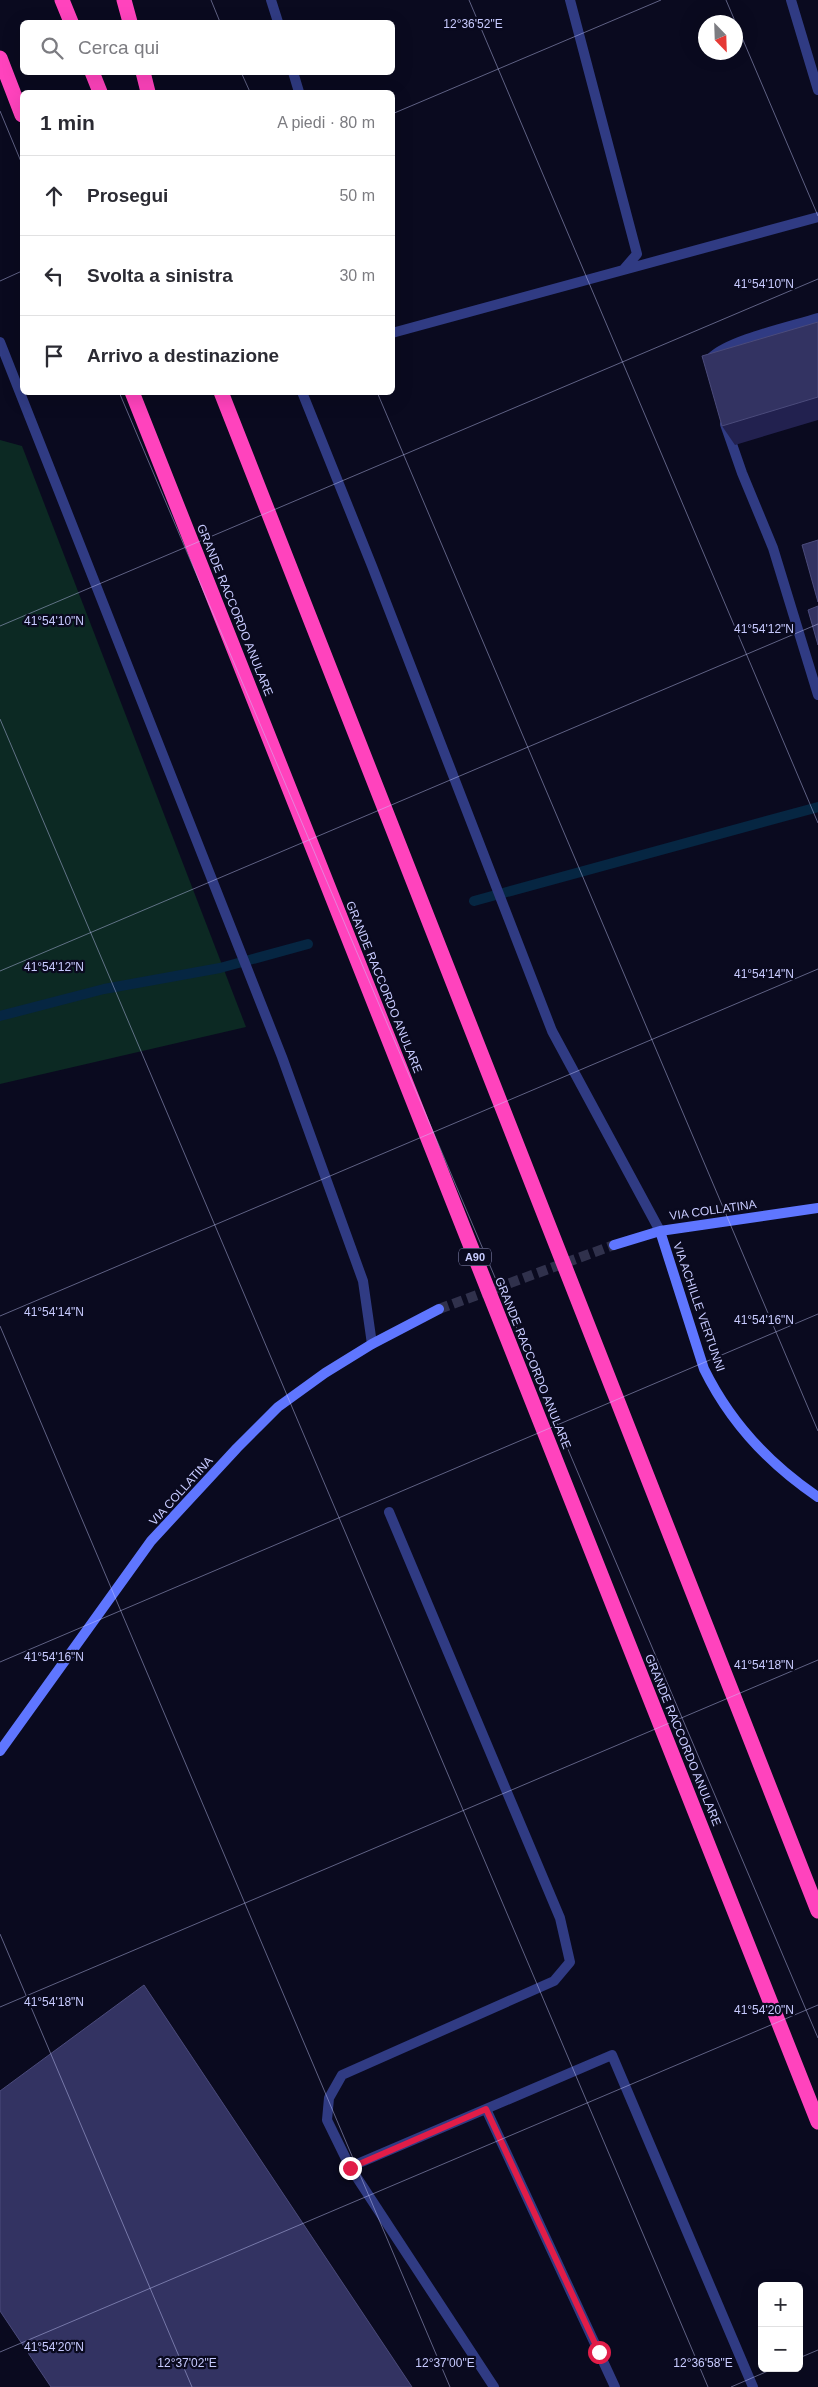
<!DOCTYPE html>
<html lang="it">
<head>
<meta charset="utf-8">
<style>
  :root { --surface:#fff; --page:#f2f2f3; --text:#2b2b33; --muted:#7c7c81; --line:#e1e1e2 }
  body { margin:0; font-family:Arial,sans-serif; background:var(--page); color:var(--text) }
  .controls { position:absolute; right:15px; bottom:15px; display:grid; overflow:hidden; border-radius:8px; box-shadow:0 5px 20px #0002 }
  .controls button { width:45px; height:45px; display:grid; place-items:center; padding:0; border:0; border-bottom:1px solid var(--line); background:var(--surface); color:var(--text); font:25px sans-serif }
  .compass { position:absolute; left:698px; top:15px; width:45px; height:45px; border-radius:50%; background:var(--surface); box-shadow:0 5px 20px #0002; rotate:157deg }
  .stop { position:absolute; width:15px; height:15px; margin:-11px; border:4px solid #e11d48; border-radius:50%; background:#fff }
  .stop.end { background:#e11d48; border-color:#fff; box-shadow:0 1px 5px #0008 }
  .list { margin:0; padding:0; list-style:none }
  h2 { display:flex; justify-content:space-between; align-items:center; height:65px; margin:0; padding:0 20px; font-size:21px }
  h2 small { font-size:16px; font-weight:400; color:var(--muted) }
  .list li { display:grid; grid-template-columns:32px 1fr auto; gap:15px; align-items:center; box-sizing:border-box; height:80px; padding:0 20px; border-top:1px solid var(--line) }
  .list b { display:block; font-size:19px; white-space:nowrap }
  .list em { font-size:16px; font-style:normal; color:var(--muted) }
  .icon { flex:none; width:28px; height:28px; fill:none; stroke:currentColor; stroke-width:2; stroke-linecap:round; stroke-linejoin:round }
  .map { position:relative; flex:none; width:818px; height:2387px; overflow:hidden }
  .search { position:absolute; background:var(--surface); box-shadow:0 5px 20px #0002; left:20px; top:20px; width:375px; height:55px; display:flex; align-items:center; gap:12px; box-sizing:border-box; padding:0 18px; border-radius:8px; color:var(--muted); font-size:19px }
  .panel { position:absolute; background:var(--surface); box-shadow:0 5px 20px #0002; left:20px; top:90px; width:375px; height:305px; border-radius:8px }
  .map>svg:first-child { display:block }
</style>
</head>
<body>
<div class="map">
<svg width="818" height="2387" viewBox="0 0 818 2387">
  <rect width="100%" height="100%" fill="#0a0a1f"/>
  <!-- green -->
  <path fill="#0c2923" d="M0,440l22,6 224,581 -246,57z"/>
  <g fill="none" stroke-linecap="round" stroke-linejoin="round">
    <!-- stream -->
    <path stroke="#062642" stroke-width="10" d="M474,901l344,-94
      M0,1016l104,-27 116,-21 88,-24"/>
    <!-- secondary-tunnel -->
    <path stroke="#30314c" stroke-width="10" stroke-dasharray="10 5" stroke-linecap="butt" d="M439,1309l175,-64"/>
    <!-- lane -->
    <path stroke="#303b83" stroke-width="10" d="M271,0l7,22
      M570,0l67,254 -13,15
      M791,0l27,90
      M293,72l6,20
      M392,333l426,-116
      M0,342l282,715 81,224 9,63
      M711,358c17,-18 82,-32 107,-40
      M302,392l70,174 180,465 108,200
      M725,424l17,49 31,75 45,147
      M389,1512l171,406 10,44 -16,19 -212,94 -13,23 -2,22 23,47 144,220
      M486,2109l129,278
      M350,2167l262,-112 141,332"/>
    <!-- secondary -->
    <path stroke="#5f76ff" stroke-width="10" d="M660,1231l44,138c26,53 65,95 114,128
      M614,1245l46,-14 158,-23
      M0,1751l151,-210 86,-93 41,-41 47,-34 47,-29 67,-35"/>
    <!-- highway -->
    <path stroke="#ff43bd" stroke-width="15" d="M62,0l9,22
      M124,0l6,22
      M0,58l22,57
      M92,72l8,20
      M143,72l5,20
      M132,392l686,1730
      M221,392l597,1519"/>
  </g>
  <!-- wall -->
  <path fill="#22214f" d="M818,322v98l-83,25 -13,-19z"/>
  <!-- shaded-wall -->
  <path fill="#111034" d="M144,1985l11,16 257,386z"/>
  <!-- building -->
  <path fill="#333362" stroke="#4b4b7b" d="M818,322v75l-96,29 -20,-70z
    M818,540v62l-16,-57z
    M818,606v39l-10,-35z
    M144,1985l268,402h-361l-51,-76v-220z"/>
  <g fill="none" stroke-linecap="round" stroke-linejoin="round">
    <!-- route -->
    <path stroke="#e11d48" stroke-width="6" d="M350,2168l136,-59 113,243"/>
  </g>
  <!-- ticks -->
  <path fill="none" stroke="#c8cbff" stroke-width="1" stroke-opacity="0.45" d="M211,0l9,22M469,0l349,823M726,0l92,216M241,72l9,20M0,111l22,53M392,114l269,-114M0,281l22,-10M119,392l699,1646M377,392l441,1039M0,626l818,-347M0,719l708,1668M0,971l818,-347M0,1316l818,-347M0,1326l450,1061M0,1662l818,-348M0,1934l192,453M0,2007l818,-347M0,2352l818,-347M799,2358l19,-8M731,2387l44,-19"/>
  <g text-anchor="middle" stroke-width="4.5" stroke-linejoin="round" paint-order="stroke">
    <!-- shield labels -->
    <rect fill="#0a0a1f" stroke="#8f91bc" stroke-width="1" x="459" y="1248.5" width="32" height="17" rx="4"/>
    <g font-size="11" font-weight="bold" fill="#c8cbff">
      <text x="475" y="1261">A90</text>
    </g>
    <!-- street labels -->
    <g font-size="12" fill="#c8cbff" stroke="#0a0a1f">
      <text transform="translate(235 610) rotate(68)" y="4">GRANDE RACCORDO ANULARE</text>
      <text transform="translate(384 987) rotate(68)" y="4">GRANDE RACCORDO ANULARE</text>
      <text transform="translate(713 1210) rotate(-8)" y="4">VIA COLLATINA</text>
      <text transform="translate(699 1307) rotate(71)" y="4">VIA ACHILLE VERTUNNI</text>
      <text transform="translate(533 1363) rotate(68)" y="4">GRANDE RACCORDO ANULARE</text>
      <text transform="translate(181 1491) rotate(-48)" y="4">VIA COLLATINA</text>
      <text transform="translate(683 1740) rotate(68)" y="4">GRANDE RACCORDO ANULARE</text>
    </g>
  </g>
  <g font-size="12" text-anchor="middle" fill="#c8cbff" stroke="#0a0a1f" stroke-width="4.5" stroke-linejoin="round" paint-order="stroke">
    <text x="473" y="28">12°36'52"E</text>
    <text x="764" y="288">41°54'10"N</text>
    <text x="54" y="625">41°54'10"N</text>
    <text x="764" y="633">41°54'12"N</text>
    <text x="54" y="971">41°54'12"N</text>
    <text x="764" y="978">41°54'14"N</text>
    <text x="54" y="1316">41°54'14"N</text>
    <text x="764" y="1324">41°54'16"N</text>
    <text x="54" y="1661">41°54'16"N</text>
    <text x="764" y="1669">41°54'18"N</text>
    <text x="54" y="2006">41°54'18"N</text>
    <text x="764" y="2014">41°54'20"N</text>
    <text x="54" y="2351">41°54'20"N</text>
    <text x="187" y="2367">12°37'02"E</text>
    <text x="445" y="2367">12°37'00"E</text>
    <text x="703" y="2367">12°36'58"E</text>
  </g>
</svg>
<div class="controls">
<button>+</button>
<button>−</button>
</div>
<svg class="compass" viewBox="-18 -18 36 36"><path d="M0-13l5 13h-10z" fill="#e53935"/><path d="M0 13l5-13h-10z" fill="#7c7c81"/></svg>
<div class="stop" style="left:599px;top:2352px"></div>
<div class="stop end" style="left:350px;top:2168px"></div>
<div class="search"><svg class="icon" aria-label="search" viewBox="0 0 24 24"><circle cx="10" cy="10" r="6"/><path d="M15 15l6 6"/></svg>Cerca qui</div>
<section class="panel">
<h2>1 min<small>A piedi · 80 m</small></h2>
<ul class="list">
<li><svg class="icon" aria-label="ahead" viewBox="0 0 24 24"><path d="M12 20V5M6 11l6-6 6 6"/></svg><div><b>Prosegui</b></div><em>50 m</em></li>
<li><svg class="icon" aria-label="left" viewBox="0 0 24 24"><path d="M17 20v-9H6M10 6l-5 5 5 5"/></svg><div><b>Svolta a sinistra</b></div><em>30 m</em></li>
<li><svg class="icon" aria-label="arrive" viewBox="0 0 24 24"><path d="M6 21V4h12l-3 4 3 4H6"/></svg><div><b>Arrivo a destinazione</b></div></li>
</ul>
</section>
</div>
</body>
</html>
